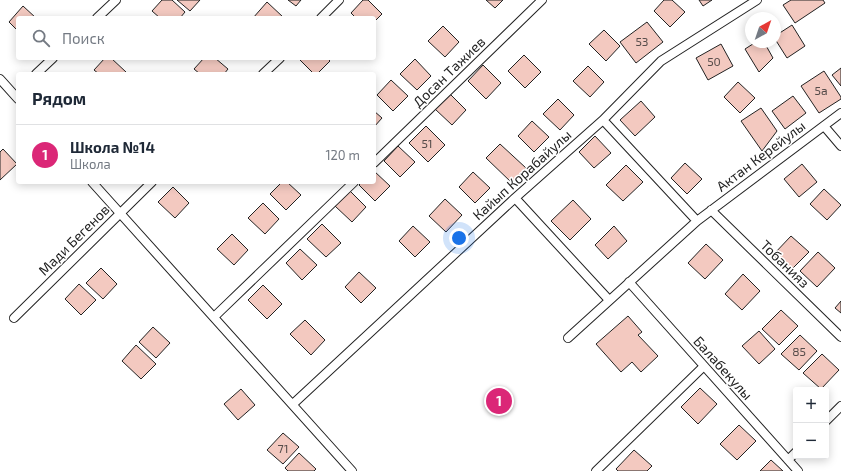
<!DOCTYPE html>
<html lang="ru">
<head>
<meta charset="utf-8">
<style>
  :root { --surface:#fff; --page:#f2f2f3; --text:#1f2937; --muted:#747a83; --line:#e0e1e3; --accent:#db2777 }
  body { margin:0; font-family:"Exo 2",sans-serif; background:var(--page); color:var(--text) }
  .controls { position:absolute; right:12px; bottom:12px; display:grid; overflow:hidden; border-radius:4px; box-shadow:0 2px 10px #0003 }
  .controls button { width:36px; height:36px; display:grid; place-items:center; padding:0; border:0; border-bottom:1px solid var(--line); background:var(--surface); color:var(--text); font:20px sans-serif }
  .compass { position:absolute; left:745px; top:12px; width:36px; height:36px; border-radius:50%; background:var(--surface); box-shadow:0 2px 10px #0003; rotate:40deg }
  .you { position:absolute; left:459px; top:238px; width:14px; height:14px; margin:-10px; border:3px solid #fff; border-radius:50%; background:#1a73e8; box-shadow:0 0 0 6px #1a73e833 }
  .badge { display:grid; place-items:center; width:26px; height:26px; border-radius:50%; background:var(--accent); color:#fff; font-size:13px; font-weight:700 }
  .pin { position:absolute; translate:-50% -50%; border:2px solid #fff; box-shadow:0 1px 4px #0006 }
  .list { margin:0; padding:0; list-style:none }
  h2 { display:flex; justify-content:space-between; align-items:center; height:52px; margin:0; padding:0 16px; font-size:17px }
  h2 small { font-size:13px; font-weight:400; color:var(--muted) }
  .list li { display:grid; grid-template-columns:26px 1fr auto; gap:12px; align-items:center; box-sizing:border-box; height:60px; padding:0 16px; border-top:1px solid var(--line) }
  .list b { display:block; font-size:15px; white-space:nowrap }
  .list p { margin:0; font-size:13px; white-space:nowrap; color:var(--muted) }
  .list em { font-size:13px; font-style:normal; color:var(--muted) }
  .icon { flex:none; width:22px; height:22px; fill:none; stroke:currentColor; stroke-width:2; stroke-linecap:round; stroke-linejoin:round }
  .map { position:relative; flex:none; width:841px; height:471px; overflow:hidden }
  .search { position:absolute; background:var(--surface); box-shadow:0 2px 10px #0003; left:16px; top:16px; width:360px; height:44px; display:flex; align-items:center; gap:10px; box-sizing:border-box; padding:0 14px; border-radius:4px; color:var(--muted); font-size:15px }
  .panel { position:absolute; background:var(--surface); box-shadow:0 2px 10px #0003; left:16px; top:72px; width:360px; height:112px; border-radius:4px }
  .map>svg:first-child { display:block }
</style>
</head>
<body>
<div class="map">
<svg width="841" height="471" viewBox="0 0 841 471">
  <rect width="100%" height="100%" fill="#fff"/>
  <!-- building -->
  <path fill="#f3c9c0" stroke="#222" d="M162,0h10l13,12 -5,6h-20l-8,-7z
    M177,0h23l-10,11z
    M288,0h13l-5,6z
    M363,0h5l14,14 -8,8v-4h-18l-5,-5z
    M486,0h17l-8,8z
    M664,0h8l13,12 -15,15 -16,-16z
    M699,0h13l-9,6z
    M791,0h32l2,3 -30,20 -12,-18z
    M267,2l16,15 -1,1h-29z
    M23,6l13,12h-18v13l-9,-9z
    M647,22l16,20 -27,21 -16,-21z
    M792,25l13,21 -18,12 -12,-19v-3z
    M443,26l16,16 -14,15 -17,-16z
    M604,30l16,16 -14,15 -17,-17z
    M756,42h8l9,16 -14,14 -14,-23z
    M721,44l12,22 -25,14 -12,-22z
    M524,55l17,17 -16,16 -17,-17z
    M105,58h6l15,14 -1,2h-26l-5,-4z
    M204,58h11l13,11 -4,5h-24l-6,-5z
    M300,58h27l3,3 -13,13h-3l-15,-15z
    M415,59l16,17 -14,14 -17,-16z
    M483,65l18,18 -15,16 -18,-18z
    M588,66l16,16 -14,15 -17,-16z
    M841,68v18l-9,-11z
    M824,71l17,26v2l-22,14 -18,-27z
    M391,80l17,16 -15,15 -16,-16z
    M738,82l17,16 -15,15 -16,-16z
    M450,94l16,16 -14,15 -17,-16z
    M793,96l13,17 -21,16 -13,-18z
    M558,99l16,16 -14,15 -17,-16z
    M641,101l14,16 -20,19 -15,-16z
    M761,108l16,23 -15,20 -21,-30z
    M374,111l8,7 -8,9z
    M532,121l17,16 -15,15 -16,-16z
    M426,126l19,19 -17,17 -19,-19z
    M595,136l16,17 -17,15 -15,-16z
    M500,144l26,24 -14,15 -26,-25z
    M398,146l17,16 -15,15 -16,-16z
    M3,149l14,15 -17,16v-28z
    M685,163l17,16 -15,15 -16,-16z
    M802,164l15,18 -18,15 -15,-18z
    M626,165l17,17 -20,19 -17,-16z
    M374,171l16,15 -15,15 -16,-16 3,-3h12z
    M473,172l17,16 -15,15 -16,-16z
    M282,182h5l14,13 -15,15 -16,-16z
    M173,187l16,16 -14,15 -17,-16z
    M824,189l17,16 -14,15 -17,-16z
    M350,191l16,16 -14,15 -17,-16z
    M445,199l17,16 -16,17 -17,-16z
    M573,200l18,19 -21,21 -19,-19z
    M263,203l16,16 -14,15 -17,-16z
    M322,224l19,19 -15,14 -19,-18z
    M413,226l17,16 -15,15 -16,-16z
    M614,226l13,15 -19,18 -13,-14z
    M232,234l16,16 -14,15 -17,-16z
    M791,236l18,16 -19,19 -17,-16z
    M706,244l17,16 -18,19 -17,-16z
    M300,249l17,16 -15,15 -16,-17z
    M818,252l17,16 -18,19 -17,-16z
    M101,268l16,16 -14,15 -17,-16z
    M359,272l17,16 -15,15 -16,-16z
    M743,274l17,17 -18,19 -17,-16z
    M79,284l17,16 -15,15 -16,-16z
    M263,285l19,19 -15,15 -19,-19z
    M841,301v12l-6,-5z
    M781,310l17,16 -19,19 -17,-16z
    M628,316l14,16 -4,3 20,21 -17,16 -9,-10 -11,10 -25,-28z
    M305,320l20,20 -14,15 -21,-21z
    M153,327l17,16 -14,15 -17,-16z
    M759,331l16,18 -16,15 -17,-18z
    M800,335l17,16 -18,19 -18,-16z
    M136,345l20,19 -15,15 -19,-18z
    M822,354l17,16 -18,19 -18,-16z
    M700,388l17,16 -19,20 -17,-17z
    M241,389l14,16 -17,15 -14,-16z
    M739,425l17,16 -19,19 -17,-16z
    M283,433l16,14 -16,17 -16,-14z
    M634,450l18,16 -5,5h-29l-2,-2z
    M299,453l17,16 -2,2h-26l-3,-3z
    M771,460l12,11h-23z"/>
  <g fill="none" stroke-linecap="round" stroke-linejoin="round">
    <!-- street casing -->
    <g stroke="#222" stroke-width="10">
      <path id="street" d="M97,18l19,-18
        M321,18l18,-18
        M36,74l17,-16
        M263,74l17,-16
        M0,79l18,20
        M824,126l17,20
        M374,163l168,-163
        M92,182l260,289
        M515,198l94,102
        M711,210l130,127
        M697,221l144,-108
        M629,282l169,189
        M214,317l140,-135
        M14,318l138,-136
        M568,338l129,-117 -94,-101
        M293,404l222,-206 88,-78 58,-59 96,-61
        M826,421l15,-15
        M788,460l8,-8
        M596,471l108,-105"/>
    </g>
    <!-- street -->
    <use href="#street" stroke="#fff" stroke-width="8"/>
  </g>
  <g text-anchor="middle" stroke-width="3" stroke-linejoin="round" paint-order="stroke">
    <!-- number labels -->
    <g font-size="12" fill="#564c4a">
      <text x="642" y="46">53</text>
      <text x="714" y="66">50</text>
      <text x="821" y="95">5а</text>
      <text x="427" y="148">51</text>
      <text x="799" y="356">85</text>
      <text x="283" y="453">71</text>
    </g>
    <!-- street labels -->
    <g font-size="14" fill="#222" stroke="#fff">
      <text transform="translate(449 72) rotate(-44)" y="5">Досан Тажиев</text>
      <text transform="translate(761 156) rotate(-37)" y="5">Актан Керейулы</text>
      <text transform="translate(522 175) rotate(-42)" y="5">Кайып Корабайулы</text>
      <text transform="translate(74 240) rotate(-45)" y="5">Мади Бегенов</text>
      <text transform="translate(785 264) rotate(44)" y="5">Тобанияз</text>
      <text transform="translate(723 368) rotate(48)" y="5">Балабекулы</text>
    </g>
  </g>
</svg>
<div class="controls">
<button>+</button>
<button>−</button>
</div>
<svg class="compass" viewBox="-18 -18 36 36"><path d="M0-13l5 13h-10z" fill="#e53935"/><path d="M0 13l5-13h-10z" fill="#747a83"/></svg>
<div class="you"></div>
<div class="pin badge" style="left:499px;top:401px">1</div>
<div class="search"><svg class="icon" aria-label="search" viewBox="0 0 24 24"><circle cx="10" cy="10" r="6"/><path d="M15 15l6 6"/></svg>Поиск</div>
<section class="panel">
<h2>Рядом<small></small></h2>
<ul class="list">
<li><span class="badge">1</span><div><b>Школа №14</b><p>Школа</p></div><em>120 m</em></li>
</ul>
</section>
</div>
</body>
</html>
